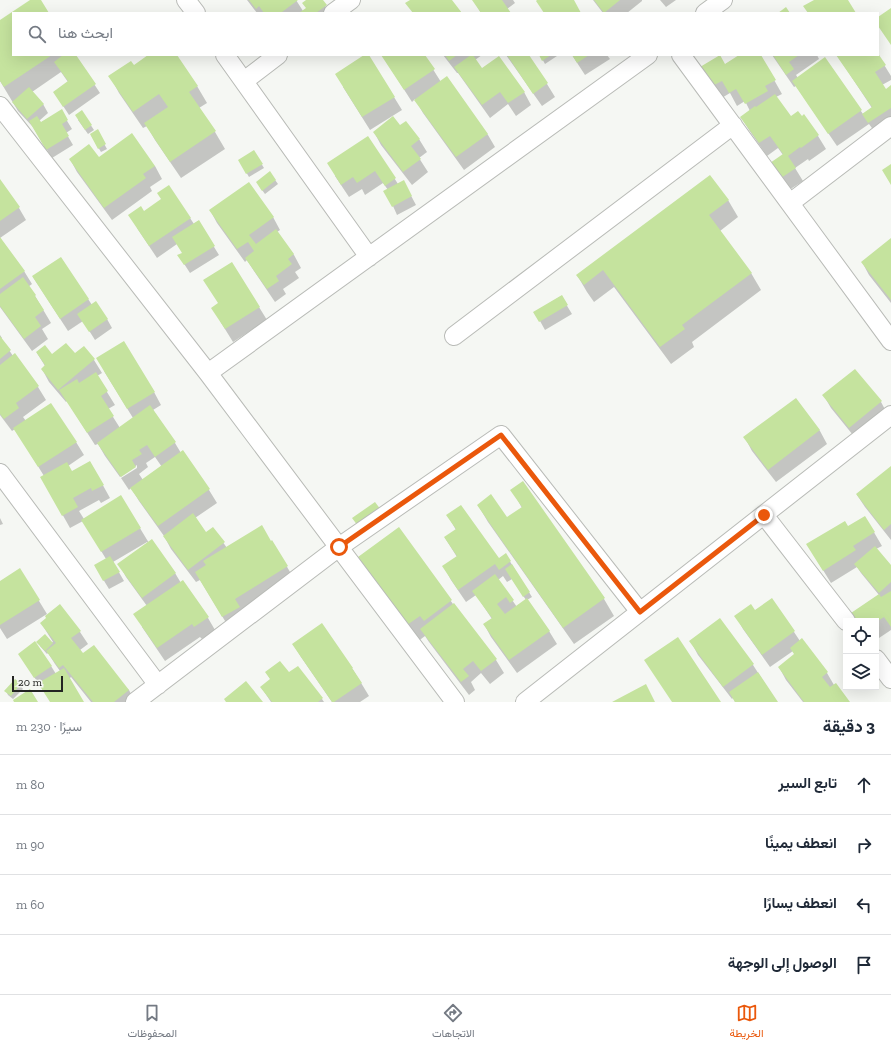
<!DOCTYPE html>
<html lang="ar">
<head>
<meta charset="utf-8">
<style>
  :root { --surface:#fff; --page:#f2f2f3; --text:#1f2937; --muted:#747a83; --line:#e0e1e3; --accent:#ea580c }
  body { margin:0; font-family:"Zilla Slab",Vazirmatn,serif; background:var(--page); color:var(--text); direction:rtl }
  .controls { position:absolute; right:12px; bottom:12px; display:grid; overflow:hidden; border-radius:0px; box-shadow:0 4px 16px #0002 }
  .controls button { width:36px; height:36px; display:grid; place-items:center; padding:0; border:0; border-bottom:1px solid var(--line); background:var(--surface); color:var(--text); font:20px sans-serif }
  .scale { position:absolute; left:12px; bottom:10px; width:51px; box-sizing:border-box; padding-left:4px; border:2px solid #232422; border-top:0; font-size:11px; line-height:14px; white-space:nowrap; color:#232422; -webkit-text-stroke:3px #f5f7f3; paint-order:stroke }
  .stop { position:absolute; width:12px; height:12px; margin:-9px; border:3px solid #ea580c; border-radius:50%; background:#fff }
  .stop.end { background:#ea580c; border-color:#fff; box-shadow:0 1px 4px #0008 }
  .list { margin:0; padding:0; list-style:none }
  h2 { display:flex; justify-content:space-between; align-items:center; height:52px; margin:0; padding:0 16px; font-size:17px }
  h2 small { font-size:13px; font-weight:400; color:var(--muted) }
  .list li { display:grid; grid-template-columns:26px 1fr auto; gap:12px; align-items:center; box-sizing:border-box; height:60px; padding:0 16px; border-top:1px solid var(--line) }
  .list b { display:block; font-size:15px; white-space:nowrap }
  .list em { font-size:13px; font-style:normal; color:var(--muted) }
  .icon { flex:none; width:22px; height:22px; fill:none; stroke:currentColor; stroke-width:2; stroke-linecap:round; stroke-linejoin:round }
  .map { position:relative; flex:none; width:891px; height:702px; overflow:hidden; direction:ltr }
  .search { position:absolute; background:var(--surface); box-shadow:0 4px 16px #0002; left:12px; right:12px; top:12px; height:44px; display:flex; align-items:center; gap:10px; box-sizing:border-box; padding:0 14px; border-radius:0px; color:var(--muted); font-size:15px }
  .sheet { height:292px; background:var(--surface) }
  nav { display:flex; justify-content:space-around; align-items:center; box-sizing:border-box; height:56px; border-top:1px solid var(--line); background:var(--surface); font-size:11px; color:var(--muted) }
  nav a { display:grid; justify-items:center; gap:2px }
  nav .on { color:var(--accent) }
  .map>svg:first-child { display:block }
</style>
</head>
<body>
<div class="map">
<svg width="891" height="702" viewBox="0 0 891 702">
  <rect width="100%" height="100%" fill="#f5f7f3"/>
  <!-- shadow -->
  <path fill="#0003" fill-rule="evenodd" d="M32,0h7l9,13h-35v42h62l25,38 -31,22 -15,-23 14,-10 -7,-10 -29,20 11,12 5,9 -9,8 1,2 21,-12 11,18 -6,4 7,12 -21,13 -19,-31 -15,-16 -18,-30v-60z
    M247,0h49l7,11 3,-2 2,-9h13l9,13h-73z
    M475,0h38l2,3 -8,6 2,4h-28l-7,-12z
    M593,0h49v1l-15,12h-24z
    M660,0h16l-10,7z
    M150,55h26l21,31 10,17 -8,5 16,24 10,17 -44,29 -26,-38 -8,-14 -4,2 -24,-35 -9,-17 24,-10z
    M366,55h2l34,55 -32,20 -27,-43z
    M382,55h42l17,27 5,-4 42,57 7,12 -31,23 -41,-57 -8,-14 -3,3z
    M443,55h39l-7,5 7,9 42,23 7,13 -15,11 -8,-12 -18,14 -27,-38 -5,-7h-1z
    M506,55h21l20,29 8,13 -13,9z
    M540,55h17v1l-12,8z
    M572,55h35l3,4 -25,16z
    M741,55h19l22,39 -6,3 14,20h11l3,-1 14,20 8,13 -17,12 -1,-2 -13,9 8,13 -14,9 -10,-14 4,-21 -5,-7 -11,8 -18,-26 -8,-13 9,-6 -5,-10 -8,5 -7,-13 -10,6 -18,-32 22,-2z
    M772,55h45l2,4 -23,16 2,3 27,-19 38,55 9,-6 -35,-53h41l13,21v4l-9,5 4,5 5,-3v39l-14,9 -8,-11 -32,22 -41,-60 -2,1z
    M82,112l12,18 -6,4 -10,-14z
    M400,126l19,13 8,13 -8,6 9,14 -16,13 -31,-40 -7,-13z
    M97,131l10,18 -6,3 -10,-17z
    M368,137l30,47 10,6 8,15 -19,10 -4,-9 -5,-16 -5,-7 -18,12 -3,-6 -13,8 -14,-21z
    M254,152l10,16 -15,9 -10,-17z
    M70,159h29l56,7 7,13 -12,8 2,4 -40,29 -35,-48z
    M270,173l8,11 -13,10 -6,-8z
    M0,181l19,27 7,12 -26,18 24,33 8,13 -4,3 7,9 16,27 -9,6 6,10 -16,12 -32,-44z
    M162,200l28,18 4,6 4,-3 21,34 -29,18 -11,-17 4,-3 -6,-9 -20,14 -20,-30 7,-16z
    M728,200l10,17 -18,14 31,42 10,17 -69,52 2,5 -23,17 -57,-77 -20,15 -7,-10 -10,-17z
    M210,210l63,7 7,13 -3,2 17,23 7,13 -6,4 4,6 -16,11 3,5 -11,8 -21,-31 -7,-11 -2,2 -28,-39z
    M891,239v64l-22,-28 -7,-13z
    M61,258l31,47 15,14 5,9 -17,12 -12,-19 -15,10 -35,-54z
    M561,296l11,18 -27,16 -10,-18z
    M259,307l8,13 -34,22 -13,-21z
    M0,335l2,3h-1l12,18 2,-1 23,32 8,13 -23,17 3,4 50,21 8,13 -16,11 4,7 18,-11 20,36 -9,5 -2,-3 -20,11 5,8 37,-22 28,46 26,30 6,10 27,35 7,12 -13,9 -2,-2 -35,24 -23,-34 5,-21 -21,-29 -7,-13 29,-21 -1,-1 -34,20 11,19 -15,8 -14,-23 11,-7 -23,-38 -13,7 -28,-50 2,-2 -29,-47 -3,2 -12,-16z
    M84,347l10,13 8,13 -5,3 18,29 -7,4 12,19 13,-10 -29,-47 50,21 7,13 -8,5 22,33 6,10 2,-1 26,38 8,13 -22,15 11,15 7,-5 14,20 45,-7 25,43 -64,50 -33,-54 -4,2 -25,-33 -7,-13 -25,-35 -8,-13 -2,2 -8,-12 16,-10v-3l-17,12 -15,-21 -7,-12 -3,1 -28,-44 -1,1 -17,-20 -7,-13 3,-3 -8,-13 15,2h23zM155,457l7,10 -19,13 -4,-6 9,-7 -2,-4z
    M855,370l26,32 7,13 -31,25 -26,-32 -7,-12z
    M796,399l24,32 7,13 -51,38 -24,-31 -7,-13z
    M891,467v73l-26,-33 -8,-12z
    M522,483l82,116 10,17 -40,28 -86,-122 -10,-17 29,14 15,-11 -10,-18z
    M448,516l50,44 8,-5 26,42 -5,3 22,31 8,13 -40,29 -26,-36 -7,-13 8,-5 -16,-24 -10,7 -15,-22 -7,-13 13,-10 -12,-19 11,-8zM503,576l4,6 5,-3 14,21 -9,7 -19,-27z
    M865,517l17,29 -6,3 15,17v64l-15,10v-19h-19l-5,-8 27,-18 -18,-22 -4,-6 -26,16 -16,-26 33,-29z
    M0,518l3,6 -3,1z
    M399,529l54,75 43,56 8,13 -14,11 -9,-11 -10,9 4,8 -6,5 -40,-53 -4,-6 -8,6 -48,-68 -10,-17z
    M20,570l27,44 -40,25 -7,-11v-46z
    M772,600l22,32 6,9 2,-1 25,33 7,12 15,17h-46l-17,-22 -7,-13 16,-12 -2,-4 -23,16 -27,-38 -7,-13 18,-5z
    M720,620l33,45 24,37h-42l-2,-4 -1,1 -34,-44 -7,-13z
    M41,623l39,9 8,12 -8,6 3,5 46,35 6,12h-44l-20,-25 -2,2 14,23h-32l-27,-40 27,4 5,8 4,-3 -5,-7 -7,-11 -1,1 -7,-8 13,-4z
    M293,644l59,24 17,28 -9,6h-28l-31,-45z
    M266,672l23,2 33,25 2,3h-53l-10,-15 10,-7z
    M20,685l3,4 -10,10 -5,-4 -2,-4z"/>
  <!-- building -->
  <path fill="#c5e39e" d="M30,0h11l8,13h-36v42h39l-48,32 -4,-6v-61z
    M249,0h49l-16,12 1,1h-19l-5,-7 -3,3z
    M306,0h17l4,5 -11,8h-17l7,-5 -4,-5z
    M410,0h42l10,13h-49l-8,-10z
    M472,0h30l9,13h-30z
    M537,0h37l7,13h-37l-8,-12z
    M594,0h26l-16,13z
    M814,0h34l8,13h-48l-5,-7z
    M786,7l4,6h-12z
    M891,8v37l-13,-19v-9z
    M63,55h13l20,29 -33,23 -10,-15 15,-11 -14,-19z
    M148,55h29l21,31 -9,6 27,39 -46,31 -26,-39 24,-16 -9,-13 -26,18 -25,-36 23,-15 3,4z
    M364,55h5l26,42 -33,20 -27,-43z
    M381,55h44l10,14 -31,21z
    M445,55h12l-8,6z
    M471,55h2l9,13 17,-12 26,36 -17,11 -8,-11 -18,13 -28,-38z
    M507,55h22l19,28 -15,11z
    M539,55h12l-9,6z
    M572,55h17l-12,8z
    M720,55l5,9 14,-9h22l15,25 -11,6 3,5 -23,13 -9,-15 -7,4 -7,-12 -10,5 -12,-19z
    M773,55h26l-10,7 5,7 -8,6z
    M836,55h43l7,10 -11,7 11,17 5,-4v23l-23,15 -6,-9 10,-7z
    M825,57l37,53 -34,24 -36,-53z
    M447,76l41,58 -32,23 -42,-57z
    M29,87l15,17 -17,15 -15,-17z
    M775,94l16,22 7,-5 4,5 2,-2 15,21 -18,13 -1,-1 -12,9 8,12 -15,10 -11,-15 13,-9 -13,-18 -11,7 -19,-26 15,-11 1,1z
    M62,109l6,11 -6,4 7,12 -23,14 -17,-29 8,-5 4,6z
    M82,110l10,15 -7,5 -10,-15z
    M393,116l7,9 6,-4 14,18 -9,7 10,13 -18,13 -30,-40z
    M98,129l8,15 -8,5 -8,-15z
    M132,133l23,33 -12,8 3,4 -42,30 -35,-49 20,-15 10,13z
    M368,136l28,42 -11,8 -10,-15 -18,12 -4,-6 -12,8 -14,-22z
    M254,150l9,14 -17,10 -8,-14z
    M891,164v21l-9,-15z
    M270,171l6,9 -14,11 -6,-9z
    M710,175l19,25 -20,15 43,58 -70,52 3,4 -25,18 -57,-77 -19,15 -8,-10z
    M0,179l20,28 -20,14z
    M404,180l8,16 -20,11 -9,-16z
    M249,182l25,35 -25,18 7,9 20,-15 18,25 -6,5 4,5 -16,12 3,5 -12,8 -22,-31 9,-7 -6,-9 -11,7 -28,-39z
    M169,185l22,33 -42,28 -21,-31 13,-9 3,5 17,-12 -4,-6z
    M199,220l16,26 -31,19 -7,-10 5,-2 -10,-16z
    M0,237l25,34 -25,18z
    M891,238v62l-30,-38z
    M61,257l28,42 -29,20 -28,-43z
    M232,262l28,45 -35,22 -14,-21 7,-5 -15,-23z
    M23,277l13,18 -1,1 9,14 -9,7 6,9 -17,13 -24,-33v-12z
    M562,295l6,10 -29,17 -6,-10z
    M96,301l12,18 -19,13 -12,-18z
    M0,336l11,14 -11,9z
    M124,341l31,51 -28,17 -31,-51z
    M66,343l9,10 9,-7 11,13 -37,31 -17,-21 4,-4 -9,-13 9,-7 7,9z
    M15,353l24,33 -23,17 3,5 -15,11 -4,-5v-49z
    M855,369l27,32 -33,27 -27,-33z
    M96,372l12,19 -7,5 13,20 -27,17 -28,-43 18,-11 2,4z
    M796,398l24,32 -52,40 -25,-33z
    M51,403l26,39 -39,25 -25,-39z
    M150,405l26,37 -21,15 -8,-12 -8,5 3,4 -10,6 4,7 -15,10 -24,-34z
    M183,450l27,39 -52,37 -28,-38z
    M90,461l14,24 -12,6 -1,-3 -18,10 5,9 -16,9 -22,-39 27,-15 5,9z
    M891,466v58l-7,6 -28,-36z
    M523,481l82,117 -42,30 -86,-123 14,-11 16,23 15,-10 -12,-17z
    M121,495l20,33 -40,24 -20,-32z
    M375,502l9,12 -23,16 -9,-12z
    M461,505l38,53 7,-5 5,8 -12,9 -4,-6 -37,26 -16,-24 15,-10 -13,-19 12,-8 -10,-14z
    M193,513l13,19 7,-5 12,15 -37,28 -25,-34z
    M865,516l10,16 -22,14 3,4 -33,21 -17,-27 39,-23 3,5z
    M262,525l9,16 1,-1 16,26 -53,33 5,8 -18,10 -27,-45 11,-7 -3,-4z
    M399,527l53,73 -28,21 -4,-5 -13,9 -49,-68z
    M152,539l24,34 -34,25 -25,-34z
    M875,546l16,19v17l-12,11 -25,-29z
    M110,556l10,16 -17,9 -9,-16z
    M512,564l18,28 -7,5 -18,-28z
    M20,568l20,32 -40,25v-44z
    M495,574l19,26 -4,3 -4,-6 -9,7 8,10 22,-16 23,33 -41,29 -26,-36 9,-6 -20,-27z
    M183,580l26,37 -15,10 -2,-3 -35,24 -24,-34z
    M891,591v36l-7,-10 -8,5v-1h-19l-6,-8 28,-19 2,3z
    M772,598l23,33 -33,24 -28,-39 17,-12 4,6z
    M454,603l43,56 -16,12 -8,-10 -10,8 6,7 -8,6 -41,-53z
    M60,604l21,27 -10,7 12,15 11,-8 35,45 -15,12h-21l-30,-37 -4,3 -13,-17 10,-8 -16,-20 6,-5 -1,-2z
    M720,618l34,46 -31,23 -34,-46z
    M322,623l31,45h-1l10,15 -28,19h-2l-40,-58z
    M45,634l8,9 -8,8 -9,-9z
    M678,637l43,65h-49l-28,-42z
    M802,638l26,34 -6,5 8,10 6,-4 14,19h-46l-26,-35 16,-13 -4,-6z
    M35,641l17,25 -18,12 -16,-24z
    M280,661l9,11 9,-6 25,32 -5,4h-46l-12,-15 10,-8 -5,-7z
    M64,668l20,34h-34l-12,-19z
    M758,672l20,30h-43l-6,-10z
    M15,679l6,5 -10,12 -7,-5z
    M246,681l17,21h-37l-2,-3z
    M646,684l9,18h-43z
    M30,689l8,13h-24l-1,-2z"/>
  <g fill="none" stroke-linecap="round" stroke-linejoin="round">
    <!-- street casing -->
    <g stroke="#b9bbb7" stroke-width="20">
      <path id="street" d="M186,0l10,13
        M333,13l18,-13
        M705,13l18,-13
        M225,55l144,202
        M681,55l210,286
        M244,81l34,-26
        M0,106l208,267 247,329
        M790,203l101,-77
        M454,336l279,-211
        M208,373l440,-318
        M0,473l158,212
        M764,515l82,106
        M876,659l15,20
        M135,702l204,-155 162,-112 139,177
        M525,702l366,-287"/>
    </g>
    <!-- street -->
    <use href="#street" stroke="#fff" stroke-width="18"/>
  </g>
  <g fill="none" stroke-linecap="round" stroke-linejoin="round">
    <!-- route -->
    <path stroke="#ea580c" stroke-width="5" d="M339,547l162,-112 139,177 124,-97"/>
  </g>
</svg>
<div class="controls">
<button><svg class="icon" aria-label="locate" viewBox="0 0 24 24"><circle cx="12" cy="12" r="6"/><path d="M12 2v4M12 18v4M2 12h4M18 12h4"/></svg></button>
<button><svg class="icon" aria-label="layers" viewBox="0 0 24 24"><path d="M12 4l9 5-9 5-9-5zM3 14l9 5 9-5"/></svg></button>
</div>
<div class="scale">20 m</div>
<div class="stop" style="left:339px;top:547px"></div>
<div class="stop end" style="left:764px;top:515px"></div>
<div class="search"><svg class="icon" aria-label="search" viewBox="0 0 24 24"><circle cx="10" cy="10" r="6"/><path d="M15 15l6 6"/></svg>ابحث هنا</div>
</div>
<section class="sheet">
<h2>3 دقيقة<small>سيرًا · 230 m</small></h2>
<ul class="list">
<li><svg class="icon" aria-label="ahead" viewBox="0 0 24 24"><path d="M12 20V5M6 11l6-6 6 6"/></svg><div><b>تابع السير</b></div><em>80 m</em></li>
<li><svg class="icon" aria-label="right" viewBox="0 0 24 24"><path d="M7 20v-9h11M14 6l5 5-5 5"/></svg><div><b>انعطف يمينًا</b></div><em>90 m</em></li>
<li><svg class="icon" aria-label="left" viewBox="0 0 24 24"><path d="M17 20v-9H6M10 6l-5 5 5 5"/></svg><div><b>انعطف يسارًا</b></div><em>60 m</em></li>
<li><svg class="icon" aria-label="arrive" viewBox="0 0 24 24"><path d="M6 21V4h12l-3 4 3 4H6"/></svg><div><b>الوصول إلى الوجهة</b></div></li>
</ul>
</section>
<nav>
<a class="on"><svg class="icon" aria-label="map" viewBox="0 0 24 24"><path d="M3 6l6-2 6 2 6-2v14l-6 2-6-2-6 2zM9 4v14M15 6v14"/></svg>الخريطة</a>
<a><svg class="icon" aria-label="directions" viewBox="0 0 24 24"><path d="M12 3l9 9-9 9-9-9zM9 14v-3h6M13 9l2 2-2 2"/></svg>الاتجاهات</a>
<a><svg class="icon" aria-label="saved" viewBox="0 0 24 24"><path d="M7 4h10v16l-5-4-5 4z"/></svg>المحفوظات</a>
</nav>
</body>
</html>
